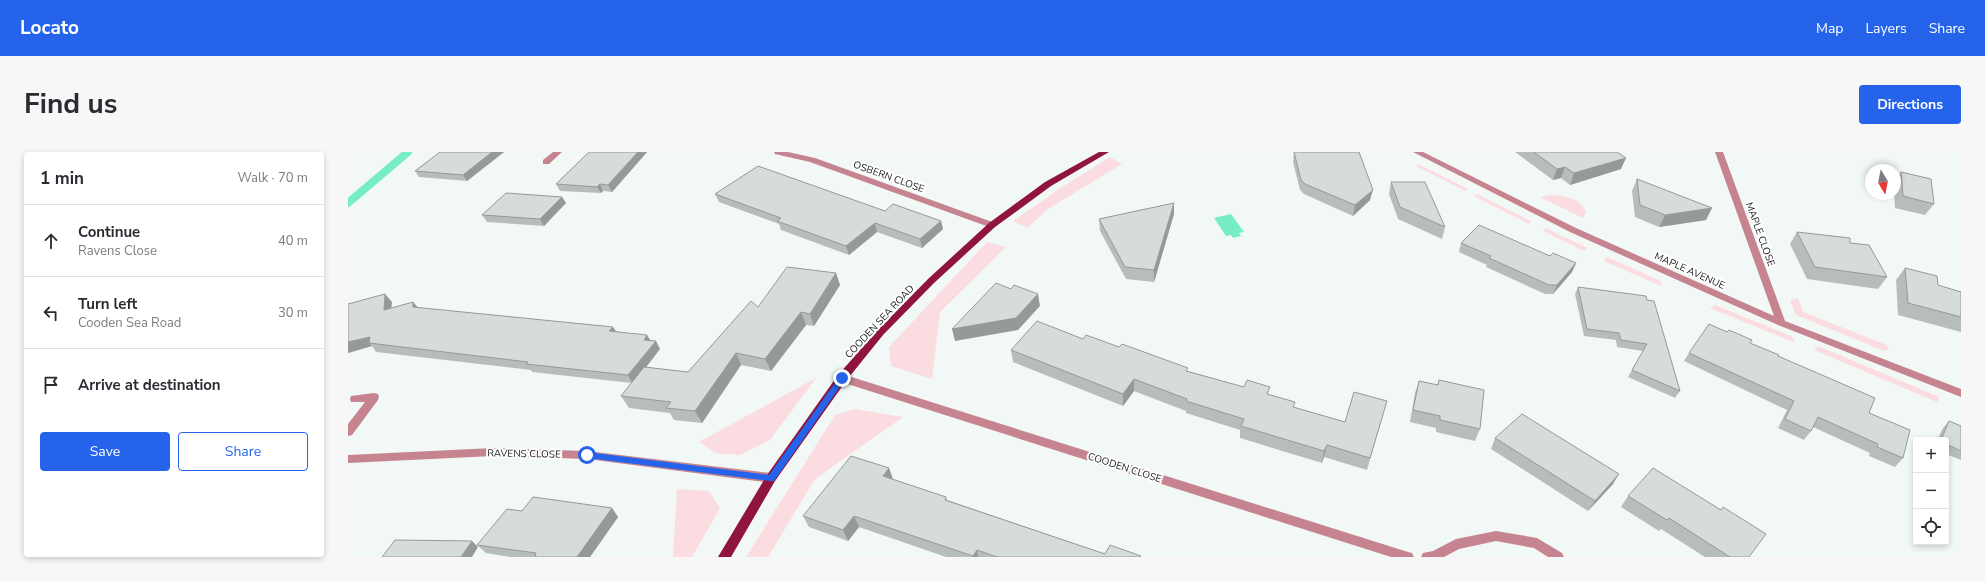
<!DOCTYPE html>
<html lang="en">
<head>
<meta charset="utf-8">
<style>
  :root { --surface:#fff; --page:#f7f7f7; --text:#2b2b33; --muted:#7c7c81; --line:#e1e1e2; --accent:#2563eb }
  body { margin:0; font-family:"Nunito Sans",sans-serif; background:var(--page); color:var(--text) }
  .controls { position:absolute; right:12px; bottom:12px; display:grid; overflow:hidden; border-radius:4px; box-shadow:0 2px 6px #0003 }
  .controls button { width:36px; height:36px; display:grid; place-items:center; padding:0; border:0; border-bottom:1px solid var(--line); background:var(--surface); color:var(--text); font:20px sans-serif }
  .compass { position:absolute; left:1517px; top:12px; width:36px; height:36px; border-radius:50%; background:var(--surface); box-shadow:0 2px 6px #0003; rotate:170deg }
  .stop { position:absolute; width:12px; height:12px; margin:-9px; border:3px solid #2563eb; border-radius:50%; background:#fff }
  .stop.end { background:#2563eb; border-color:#fff; box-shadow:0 1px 4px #0008 }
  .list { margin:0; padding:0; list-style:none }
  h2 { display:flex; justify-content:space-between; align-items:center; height:52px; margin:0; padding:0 16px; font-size:17px }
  h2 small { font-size:13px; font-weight:400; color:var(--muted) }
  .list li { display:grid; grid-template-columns:26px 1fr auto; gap:12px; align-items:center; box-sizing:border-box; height:72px; padding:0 16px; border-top:1px solid var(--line) }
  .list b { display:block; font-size:15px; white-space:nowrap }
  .list p { margin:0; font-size:13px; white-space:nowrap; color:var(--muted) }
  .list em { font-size:13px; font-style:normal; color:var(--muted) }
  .actions { display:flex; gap:8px; padding:12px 16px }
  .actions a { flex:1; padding:9px 0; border:1px solid var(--accent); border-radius:4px; text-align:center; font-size:14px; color:var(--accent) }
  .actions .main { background:var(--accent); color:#fff }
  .icon { flex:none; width:22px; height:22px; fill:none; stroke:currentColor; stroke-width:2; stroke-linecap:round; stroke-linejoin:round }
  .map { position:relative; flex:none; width:1613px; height:405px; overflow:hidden; border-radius:4px }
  header { display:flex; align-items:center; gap:24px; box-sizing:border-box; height:56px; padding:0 20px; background:var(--accent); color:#fff }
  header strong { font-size:19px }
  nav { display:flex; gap:22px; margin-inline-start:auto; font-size:14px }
  .intro { display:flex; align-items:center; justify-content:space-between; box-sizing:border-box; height:96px; padding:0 24px }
  h1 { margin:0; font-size:28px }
  .button { padding:10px 18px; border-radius:4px; background:var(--accent); color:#fff; font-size:14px; font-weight:700 }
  main { display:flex; gap:24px; padding:0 24px }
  aside { flex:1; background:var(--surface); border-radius:4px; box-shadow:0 2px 6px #0003 }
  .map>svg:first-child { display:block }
</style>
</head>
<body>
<header>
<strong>Locato</strong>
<nav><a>Map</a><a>Layers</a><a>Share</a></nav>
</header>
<div class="intro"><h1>Find us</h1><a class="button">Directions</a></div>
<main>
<aside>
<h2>1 min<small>Walk · 70 m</small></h2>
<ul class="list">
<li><svg class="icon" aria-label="ahead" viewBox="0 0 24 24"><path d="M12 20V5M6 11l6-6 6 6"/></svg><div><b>Continue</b><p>Ravens Close</p></div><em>40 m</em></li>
<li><svg class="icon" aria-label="left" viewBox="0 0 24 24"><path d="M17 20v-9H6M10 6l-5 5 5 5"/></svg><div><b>Turn left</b><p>Cooden Sea Road</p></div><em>30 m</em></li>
<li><svg class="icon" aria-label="arrive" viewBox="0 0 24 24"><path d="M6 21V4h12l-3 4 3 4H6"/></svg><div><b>Arrive at destination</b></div></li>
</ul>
<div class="actions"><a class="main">Save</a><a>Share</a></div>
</aside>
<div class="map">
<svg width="1613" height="405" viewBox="0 0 1613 405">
  <rect width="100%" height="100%" fill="#f2f8f5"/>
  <!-- green -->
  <path fill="#fbdce0" d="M762,5l12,7 -74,45 -21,19 -14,-7 46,-32z
    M1070,12l50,25 -3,2 -49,-25z
    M1129,42l54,27 -2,3 -55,-28z
    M1203,43c14,1 29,3 35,16l-3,7 -43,-21z
    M1198,76l41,20 -3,3 -41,-20z
    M639,90l19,5 -66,65 -8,67 -41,-13 -2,-19z
    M1259,105l54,24v5l-57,-25z
    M1450,146l5,14 84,33 2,4 -5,2 -88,-36 -6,-15z
    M1367,153l76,31 5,7 -86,-35z
    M1470,194l121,51 -2,5 -123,-52z
    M468,226l-46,62 -30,15 -25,-2 -16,-11z
    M507,257l48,8 -88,62 -47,78h-22l89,-142z
    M329,337l32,2 11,17 -28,49h-19z"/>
  <!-- water -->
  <path fill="#76edc3" d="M883,62l13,18 -5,1 2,3 -8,2 -2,-3 -5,1 -12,-18z"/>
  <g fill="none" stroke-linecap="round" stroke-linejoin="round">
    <!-- stream -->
    <path stroke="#76edc3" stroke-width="8" d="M0,51l60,-51"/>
    <!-- minor -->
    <path fill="#c68490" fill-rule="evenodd" d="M205,0h9l-13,12h-6v-4z
      M426,0h14l27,6 180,65 1,2 -4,3 -3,-1 -179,-65 -35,-8z
      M1065,0h10l153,76 198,88 -59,-164h8l62,169 176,68v8l-183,-72 -208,-93z
      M494,222l566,178 4,1 2,4h-23l-553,-176 -1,-3z
      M26,241l4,1 1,3 -1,3 -26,35 -4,1v-12l17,-22h-14l-1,-3 1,-3z
      M145,296l94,3 184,22 4,2 2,3 -2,3 -4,2 -184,-24 -94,-3 -145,7v-8z
      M1148,379l41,7 25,15 2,4h-16l-14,-9 -38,-7 -37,8 -15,8h-23l2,-4 10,-2 23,-12z"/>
    <!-- major -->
    <path fill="#8f143e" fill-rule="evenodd" d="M751,0h10l-58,34 -56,41 -61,56 -51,52 -37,46 -71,100 -44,76h-13l49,-82 71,-100 39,-44 51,-52 61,-56 56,-41z"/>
  </g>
  <!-- wall -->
  <path fill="#b7bdbb" d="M92,0h64l-37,29 -48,-4 -4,-6z
    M241,0h58l-35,40 -9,-1 -2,2 -41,-2 -4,-7z
    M946,0l76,48 -17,16 -49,-22 -4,-4 -7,-28z
    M1167,0h102l4,17 -51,16 -9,-7 -8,2z
    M1553,20l33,32 -9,11 -30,-7 -1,-14h1v-13z
    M1289,27l69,41 -47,7 -24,-10 -3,-26z
    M1043,30l54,45 -3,12 -44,-20 -9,-25z
    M367,42l170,17 56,10 2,8 -21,19 -45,-16 -28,23 -68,-25 -2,-6 -60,-22z
    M214,45l4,6 -22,23 -57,-4 -5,-7z
    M826,51v11l-20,68 -28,-3 -26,-48 -1,-12z
    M1449,80l53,11 37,34 -9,12 -71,-10 -17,-35z
    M1113,91l89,13 26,7 -4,9 -19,22h-8l-59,-27 1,-2 -28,-13z
    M1557,116l33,17 23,7v40l-63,-17 -2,-35z
    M488,121l4,12 -26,41 -8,-1 -35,46 -30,-6 -39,58 -28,-3 -4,-7 -41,-5 -8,-12 11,-13 -100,-11 -1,-2 -155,-18 -4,-6 -24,7 44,-51 -1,6 22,-6 5,6 195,19 3,4 34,9 10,9 -14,18 42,5 70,-65z
    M1230,135l69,13 33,91 -5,7 -47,-21 15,-26 -26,-4 -1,-7 -32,-4 -9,-42z
    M735,187l36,8 69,24 81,24 25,12 51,15 42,-21 -20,69 -43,-13 -2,6 -82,-25v-8l-54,-17v-2l-52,-20 -11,15 -110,-44 -2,-12z
    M1402,191l28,13 91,57 34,45 -8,9 -26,-11 1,-3 -57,-26 -2,4 -7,9 -26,-12 9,-18 -103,-49 5,-8z
    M1091,228l41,49 -5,12 -39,-9v-4l-26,-6 5,-29 4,-12 18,4z
    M1601,269l12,5v34l-15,-6v-14h-9l6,-12z
    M1147,286l118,46 -25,27 -97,-62z
    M544,327l54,18 1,3 158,54 36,3h-195l-87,-30 -11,14 -39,-14 -6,-11z
    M1280,344l93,14 28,47h-44l-44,-28 -2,2 -38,-24z
    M264,356l6,9 -28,40h-80l-24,-4 -9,-8 45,-34z"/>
  <!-- shaded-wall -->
  <path fill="#959a98" d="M144,0h12l-37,29 -4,-6z
    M290,0h9l-35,40 -4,-7z
    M1278,6l-5,11 -51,16 4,-12z
    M1217,15l-4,11 -8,2 4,-11z
    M252,32l3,7 -2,2 -4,-6z
    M1025,38l-3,10 -17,16 2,-11z
    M214,45l4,6 -22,23 -4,-7z
    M826,51v11l-20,68v-12z
    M1364,56l-6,12 -47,7 6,-12z
    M593,69l2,8 -21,19 -2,-9z
    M527,71l2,9 -28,23 -3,-9z
    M1228,111l-4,9 -19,22 4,-9z
    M488,121l4,12 -26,41 -4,-12z
    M37,142l7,8 -2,16 -6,-8z
    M690,142l2,12 -22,24 -63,11 -3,-12z
    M65,150l7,8 -7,-3z
    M453,160l5,13 -35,46 -6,-12z
    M265,175l5,8 -9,-4z
    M299,183l5,8 -8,-3z
    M22,185l-1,6 3,3 -24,7v-11z
    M308,189l4,8 -27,35 -5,-9z
    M388,201l5,12 -39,58 -7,-12z
    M786,227v12l-11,15v-12z
    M979,293l-3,12 -2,6 2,-12z
    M541,316l4,11 -10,-3z
    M1271,322l-6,10 -25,27 7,-10z
    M264,356l6,9 -28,40h-13z
    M506,364l5,11 -11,14 -5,-11z
    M124,389l6,6 -6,10h-11z
    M629,398l1,7h-5v-1z"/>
  <!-- building -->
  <path fill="#d5dcd9" stroke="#959a98" d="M92,0h52l-29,23 -48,-4z
    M241,0h49l-30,33 -8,-1 -3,3 -41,-3z
    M946,0h65l14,38 -18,15 -50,-21 -4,-4z
    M1186,0h83l9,6 -52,15 -9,-6 -8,2z
    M410,14l127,45 8,-7 48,17 -21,18 -45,-16 -29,23 -69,-25 4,-3 -66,-24z
    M1553,20l30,7 3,25 -31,-8z
    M1289,27l75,29 -47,7 -25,-10z
    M1043,30h34l20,45 -45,-20z
    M158,41l56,4 -22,22 -58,-4z
    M826,51l-20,67 -29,-3 -26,-48z
    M1131,73l71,31 3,-3 23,10 -19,22h-8l-60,-27 2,-2 -30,-13z
    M1449,80l53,6v5l19,2 18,32 -72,-10z
    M439,115l49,6 -26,41 -9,-2 -36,47 -29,-6 -41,58 -29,-3 5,-6 -50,-6 23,-29 44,5 63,-71 7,6z
    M1557,116l32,8 1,9 23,7v25l-53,-14z
    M648,131l15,6 3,-4 24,9 -22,24 -64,11z
    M1230,135l68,9 1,4 7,1 26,90 -48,-21 15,-26 -26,-4 -2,-7 -32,-4z
    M37,142l-1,16 29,-8v5l200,20 -4,4 38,4 -3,5 12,1 -28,34 -102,-11 2,-2 -159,-19 1,-6 -22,5v-38z
    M689,169l46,18 3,-4 33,12 3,-3 66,24 -2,3 58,16 3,-7 23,7 -3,7 28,8 -2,5 52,15 9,-30 33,9 -17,57 -43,-13 -3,6 -83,-25 3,-7 -58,-18 1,-2 -53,-20 -11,15 -112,-44z
    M1361,172l18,8 2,-2 23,10 -2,3 29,12 -1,1 97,42 -6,15 41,17 -7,28 -26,-11 1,-3 -60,-27 -7,14 -26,-12 9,-18 -105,-48z
    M1091,228l45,10 -4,39 -40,-9v-4l-27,-6 6,-29 19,4z
    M1174,262l97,60 -24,27 -100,-63z
    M1601,269l12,5v25l-15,-7v-4h-5z
    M503,304l38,12 -6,8 63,21 -1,3 160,54 5,-9 31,11 -1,1h-143l-20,-7 -4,6 -119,-40 -11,14 -40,-14z
    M1305,316l68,42 2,-3 43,27 -17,23h-19l-61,-39 -2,2 -39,-24z
    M185,345l79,11 -35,49h-42l1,-4 -59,-8 30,-36 15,2z
    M47,388l77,1 -11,16h-79z"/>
  <!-- route -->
  <path fill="#2563eb" d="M492,224l6,2 -72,103h-3l-184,-23 -4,-3 4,-3 182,23z"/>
  <g text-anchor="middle" stroke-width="4" stroke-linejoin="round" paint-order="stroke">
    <!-- street labels -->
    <g font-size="10" fill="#191b1a" stroke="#fff">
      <text transform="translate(541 24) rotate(20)" y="4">OSBERN CLOSE</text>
      <text transform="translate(1413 82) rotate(70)" y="4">MAPLE CLOSE</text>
      <text transform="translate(1342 118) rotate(24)" y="4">MAPLE AVENUE</text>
      <text transform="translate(531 169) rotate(-47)" y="4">COODEN SEA ROAD</text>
      <text transform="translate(176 301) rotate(1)" y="4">RAVENS CLOSE</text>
      <text transform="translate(777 315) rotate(18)" y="4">COODEN CLOSE</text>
    </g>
  </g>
</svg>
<div class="controls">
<button>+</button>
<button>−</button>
<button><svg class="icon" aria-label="locate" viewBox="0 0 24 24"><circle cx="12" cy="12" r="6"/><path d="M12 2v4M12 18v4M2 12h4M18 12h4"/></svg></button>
</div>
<svg class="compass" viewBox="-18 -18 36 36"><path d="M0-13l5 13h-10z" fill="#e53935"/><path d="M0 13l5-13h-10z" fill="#7c7c81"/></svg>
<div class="stop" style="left:239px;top:303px"></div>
<div class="stop end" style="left:494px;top:226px"></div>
</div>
</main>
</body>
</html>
